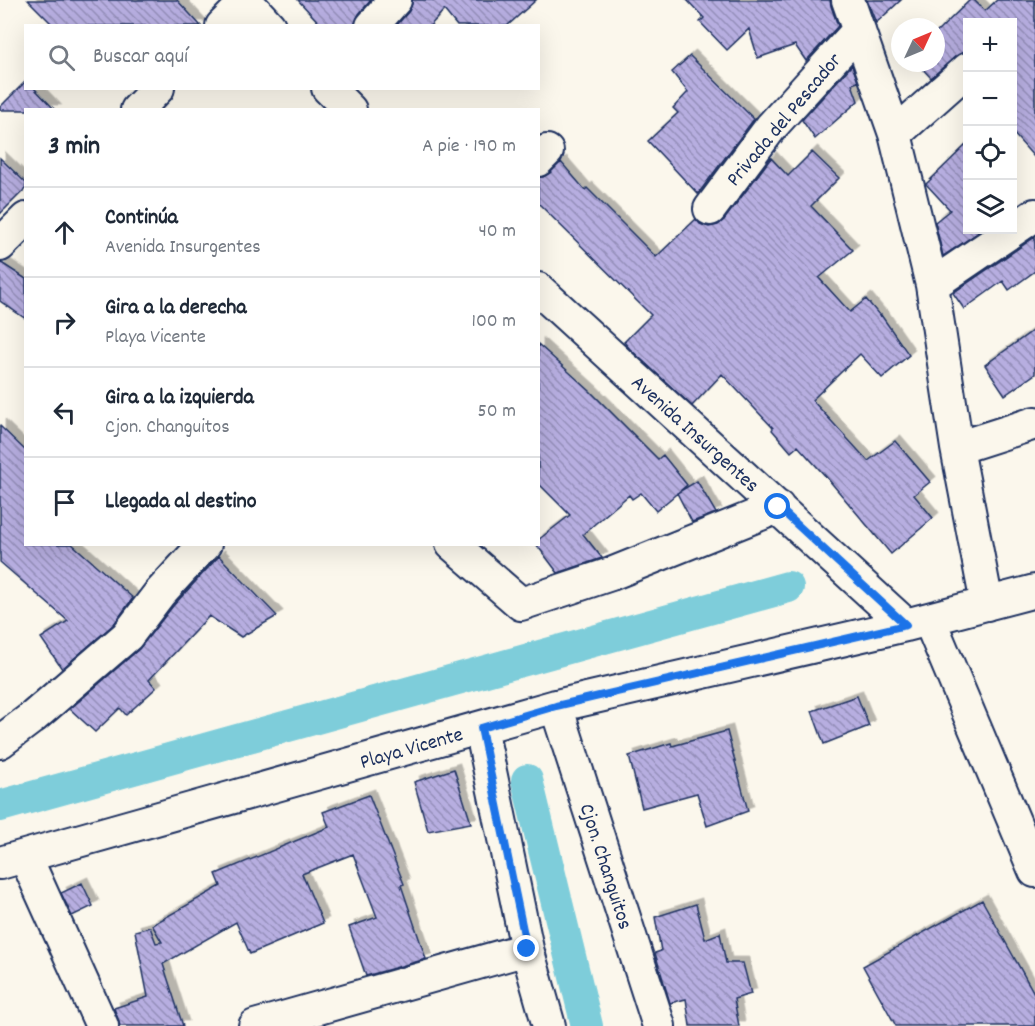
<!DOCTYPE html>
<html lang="es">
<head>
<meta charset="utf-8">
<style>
  :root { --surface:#fff; --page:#f2f2f3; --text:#1f2937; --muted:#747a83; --line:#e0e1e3 }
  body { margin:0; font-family:Dekko,sans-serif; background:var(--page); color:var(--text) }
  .controls { position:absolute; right:18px; top:18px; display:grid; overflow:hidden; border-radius:0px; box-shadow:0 6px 24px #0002 }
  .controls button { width:54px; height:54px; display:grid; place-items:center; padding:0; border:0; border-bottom:2px solid var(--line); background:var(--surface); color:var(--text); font:30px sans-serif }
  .compass { position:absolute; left:891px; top:18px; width:54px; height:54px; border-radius:50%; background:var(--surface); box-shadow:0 6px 24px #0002; rotate:46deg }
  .stop { position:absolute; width:18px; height:18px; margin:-14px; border:4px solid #1a73e8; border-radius:50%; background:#fff }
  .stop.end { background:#1a73e8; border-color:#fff; box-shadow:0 2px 6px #0008 }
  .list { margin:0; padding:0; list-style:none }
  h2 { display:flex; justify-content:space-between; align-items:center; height:78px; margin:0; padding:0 24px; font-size:26px }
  h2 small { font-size:20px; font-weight:400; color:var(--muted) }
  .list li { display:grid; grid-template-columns:39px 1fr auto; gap:18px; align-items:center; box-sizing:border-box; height:90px; padding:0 24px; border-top:2px solid var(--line) }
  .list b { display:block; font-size:22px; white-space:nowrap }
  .list p { margin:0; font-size:20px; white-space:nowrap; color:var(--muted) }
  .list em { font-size:20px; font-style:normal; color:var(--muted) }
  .icon { flex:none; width:33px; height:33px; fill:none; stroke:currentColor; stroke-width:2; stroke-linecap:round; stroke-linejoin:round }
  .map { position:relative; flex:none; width:1035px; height:1026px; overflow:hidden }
  .search { position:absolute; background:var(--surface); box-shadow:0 6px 24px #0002; left:24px; top:24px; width:516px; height:66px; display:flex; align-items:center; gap:15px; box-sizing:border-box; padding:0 21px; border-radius:0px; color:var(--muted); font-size:22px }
  .panel { position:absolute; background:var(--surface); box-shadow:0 6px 24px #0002; left:24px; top:108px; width:516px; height:438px; border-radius:0px }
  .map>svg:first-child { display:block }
</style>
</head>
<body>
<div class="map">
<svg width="1035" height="1026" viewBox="0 0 1035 1026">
  <defs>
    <pattern id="building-back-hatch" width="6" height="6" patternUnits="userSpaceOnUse" patternTransform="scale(1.5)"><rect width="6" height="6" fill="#b7aee0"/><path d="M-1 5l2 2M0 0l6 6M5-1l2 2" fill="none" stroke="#948eb9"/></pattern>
    <filter id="shadow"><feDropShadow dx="5.5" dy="-5.5" stdDeviation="0" flood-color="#0004"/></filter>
  </defs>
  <rect width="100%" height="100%" fill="#fbf7ec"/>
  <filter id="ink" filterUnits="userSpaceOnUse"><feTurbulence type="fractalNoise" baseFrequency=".0167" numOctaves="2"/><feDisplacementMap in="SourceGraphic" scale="12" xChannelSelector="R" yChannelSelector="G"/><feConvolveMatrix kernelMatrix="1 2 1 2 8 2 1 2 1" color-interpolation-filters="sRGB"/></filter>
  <g filter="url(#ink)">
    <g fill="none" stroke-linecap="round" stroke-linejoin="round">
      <!-- canal -->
      <path stroke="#7ecdda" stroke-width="32" d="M527,780l60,246
        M0,806l788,-219"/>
    </g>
    <!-- building -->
    <path fill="url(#building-back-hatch)" stroke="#1b2f5e" stroke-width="1.5" filter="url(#shadow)" d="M28,0h149l24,26h-147z
      M298,0h73l-12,14 -5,12h-32z
      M412,0h124l-29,26h-50l-13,-16 -14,16h-34l13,-15 3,-7z
      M687,0h143l1,6 7,20 -32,35 -11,-16 -37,13 -9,-29 -22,21 -27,-28 4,-4z
      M867,0h34l-25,23z
      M970,0h4l11,11 12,-11h38v158l-23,-26v-110h-44v29l-4,1 -8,4 -25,22 -14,-15h19v-30z
      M690,56l64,63 -56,75 -50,-53 30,-28 -5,-5 15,-16 -16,-20z
      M852,65l6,17 -6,2 6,17 -43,38 -13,-19z
      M26,81v7h8l21,22h-55v-3z
      M968,143v87h14l-39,26 -8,-34 15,-12 -24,-26z
      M812,152l27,26 -28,28 42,44 -34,28 31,34 16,-13 14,17 1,-1 28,40 -27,23 -22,-24 -48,46 56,61 27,-20 35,41 -16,13 19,23 -42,36 -63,-75 -30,-33 -7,6 -19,-22 1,-2 -51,-54 -30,32 -62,-57 -6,-7 27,-27 -113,-112v-26h5l7,-4 11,-11 24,28 2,-2 69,69 40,-38 4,5 9,3 9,-2 6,-5 47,-62 17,18z
      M0,158l26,25v5l-26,26z
      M1035,237v34l-26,19 -6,-9 -39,28 -11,-16z
      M0,262l26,17v40l-26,-18z
      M1035,329v45l-30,21 -20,-30z
      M538,344l52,47 68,68 5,-4 24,30 -31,26 -15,-18 -9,6 -3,-4 -46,39 19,24 -44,15 -22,-29h2v-4l32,-25 -32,-32z
      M0,426l26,25v93h46l61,54 -19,26 -52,45 -21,-31 27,-17 -68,-59z
      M697,481l19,32 -24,9 -15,-29z
      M219,556l58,60 -36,21 -32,-21 -60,64 7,8 -30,27 -6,-7 -25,24 -25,-23 69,-60 34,-43z
      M857,696l12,30 -45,18 -12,-33z
      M727,731l21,80 -41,15 -10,-33 -55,15 -13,-52 42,-13 1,3z
      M454,769l17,54 -43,8 -14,-49z
      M369,795l35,89 -3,1 25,74 -60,17 -17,-49 28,-10 -24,-63 -51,20 21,49 -73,31 -14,-32 -73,42 20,62h-63l-2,-7 -4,-11 34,-11 -13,-66 15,-4 6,16 6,-1 -10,-17 69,-39 -5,-12 113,-47 -6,-15z
      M82,883l11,23 -21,10 -11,-23z
      M982,900l53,95v31h-139l-33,-60z
      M696,904l9,35 15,-6 6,30h17l8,31 -17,5 5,27h-49l-4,-27 -16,4 -15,-50 6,-2 -6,-34z"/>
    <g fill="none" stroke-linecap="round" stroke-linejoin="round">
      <!-- minor casing -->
      <g stroke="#1b2f5e" stroke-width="36">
        <path id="minor" d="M245,0l24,26
          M848,0l47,134 37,151 25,163 30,156
          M222,26l26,-26
          M372,26l23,-26
          M328,88l22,22
          M137,110l21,-22
          M895,134l73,-65
          M538,160l9,-9
          M710,209l61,-82 88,-97
          M0,245l26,-26
          M932,285l103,-70
          M538,289l368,336
          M957,448l78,-25
          M452,544l69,60 90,-30 167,-67
          M929,619l106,252
          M556,706l103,320
          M481,728l46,221 22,77
          M0,742l33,-25 94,-81 32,-42 46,-50
          M25,856l77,170
          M0,863l556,-157 350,-81 129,-34
          M255,1026l272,-77"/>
      </g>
      <!-- minor -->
      <use href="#minor" stroke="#fbf7ec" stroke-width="32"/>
    </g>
  </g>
  <g fill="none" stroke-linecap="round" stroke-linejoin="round" filter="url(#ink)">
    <!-- route -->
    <path stroke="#1a73e8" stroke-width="8" d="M527,949l-46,-221 75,-22 350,-81 -128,-118"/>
  </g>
  <g text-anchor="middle" stroke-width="4.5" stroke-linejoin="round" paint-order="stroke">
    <!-- street labels -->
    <g font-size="21" fill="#1b2f5e" stroke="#fbf7ec">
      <text transform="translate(783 119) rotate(-50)" y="7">Privada del Pescador</text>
      <text transform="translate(696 433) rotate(42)" y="7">Avenida Insurgentes</text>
      <text transform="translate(411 747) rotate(-16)" y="7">Playa Vicente</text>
      <text transform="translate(607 866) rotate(72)" y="7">Cjon. Changuitos</text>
    </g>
  </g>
</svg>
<div class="controls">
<button>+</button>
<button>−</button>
<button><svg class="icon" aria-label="locate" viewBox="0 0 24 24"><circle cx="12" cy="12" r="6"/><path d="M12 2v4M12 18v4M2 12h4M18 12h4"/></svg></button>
<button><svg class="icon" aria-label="layers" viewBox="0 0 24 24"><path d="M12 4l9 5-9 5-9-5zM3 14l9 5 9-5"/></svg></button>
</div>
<svg class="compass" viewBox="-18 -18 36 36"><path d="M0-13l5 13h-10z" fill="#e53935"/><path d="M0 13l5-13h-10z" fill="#747a83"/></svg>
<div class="stop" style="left:778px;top:507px"></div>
<div class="stop end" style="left:527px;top:949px"></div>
<div class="search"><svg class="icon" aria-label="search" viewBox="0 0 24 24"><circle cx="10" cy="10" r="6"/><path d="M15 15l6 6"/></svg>Buscar aquí</div>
<section class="panel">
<h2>3 min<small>A pie · 190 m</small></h2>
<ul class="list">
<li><svg class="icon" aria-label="ahead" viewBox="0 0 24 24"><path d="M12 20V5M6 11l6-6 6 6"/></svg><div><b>Continúa</b><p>Avenida Insurgentes</p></div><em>40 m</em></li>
<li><svg class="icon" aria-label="right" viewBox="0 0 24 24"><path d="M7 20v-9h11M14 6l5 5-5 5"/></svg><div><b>Gira a la derecha</b><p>Playa Vicente</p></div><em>100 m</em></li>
<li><svg class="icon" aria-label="left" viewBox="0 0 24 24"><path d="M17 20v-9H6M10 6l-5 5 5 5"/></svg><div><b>Gira a la izquierda</b><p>Cjon. Changuitos</p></div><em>50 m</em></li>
<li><svg class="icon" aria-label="arrive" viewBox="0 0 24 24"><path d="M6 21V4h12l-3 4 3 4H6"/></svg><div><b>Llegada al destino</b></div></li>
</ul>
</section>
</div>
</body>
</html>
